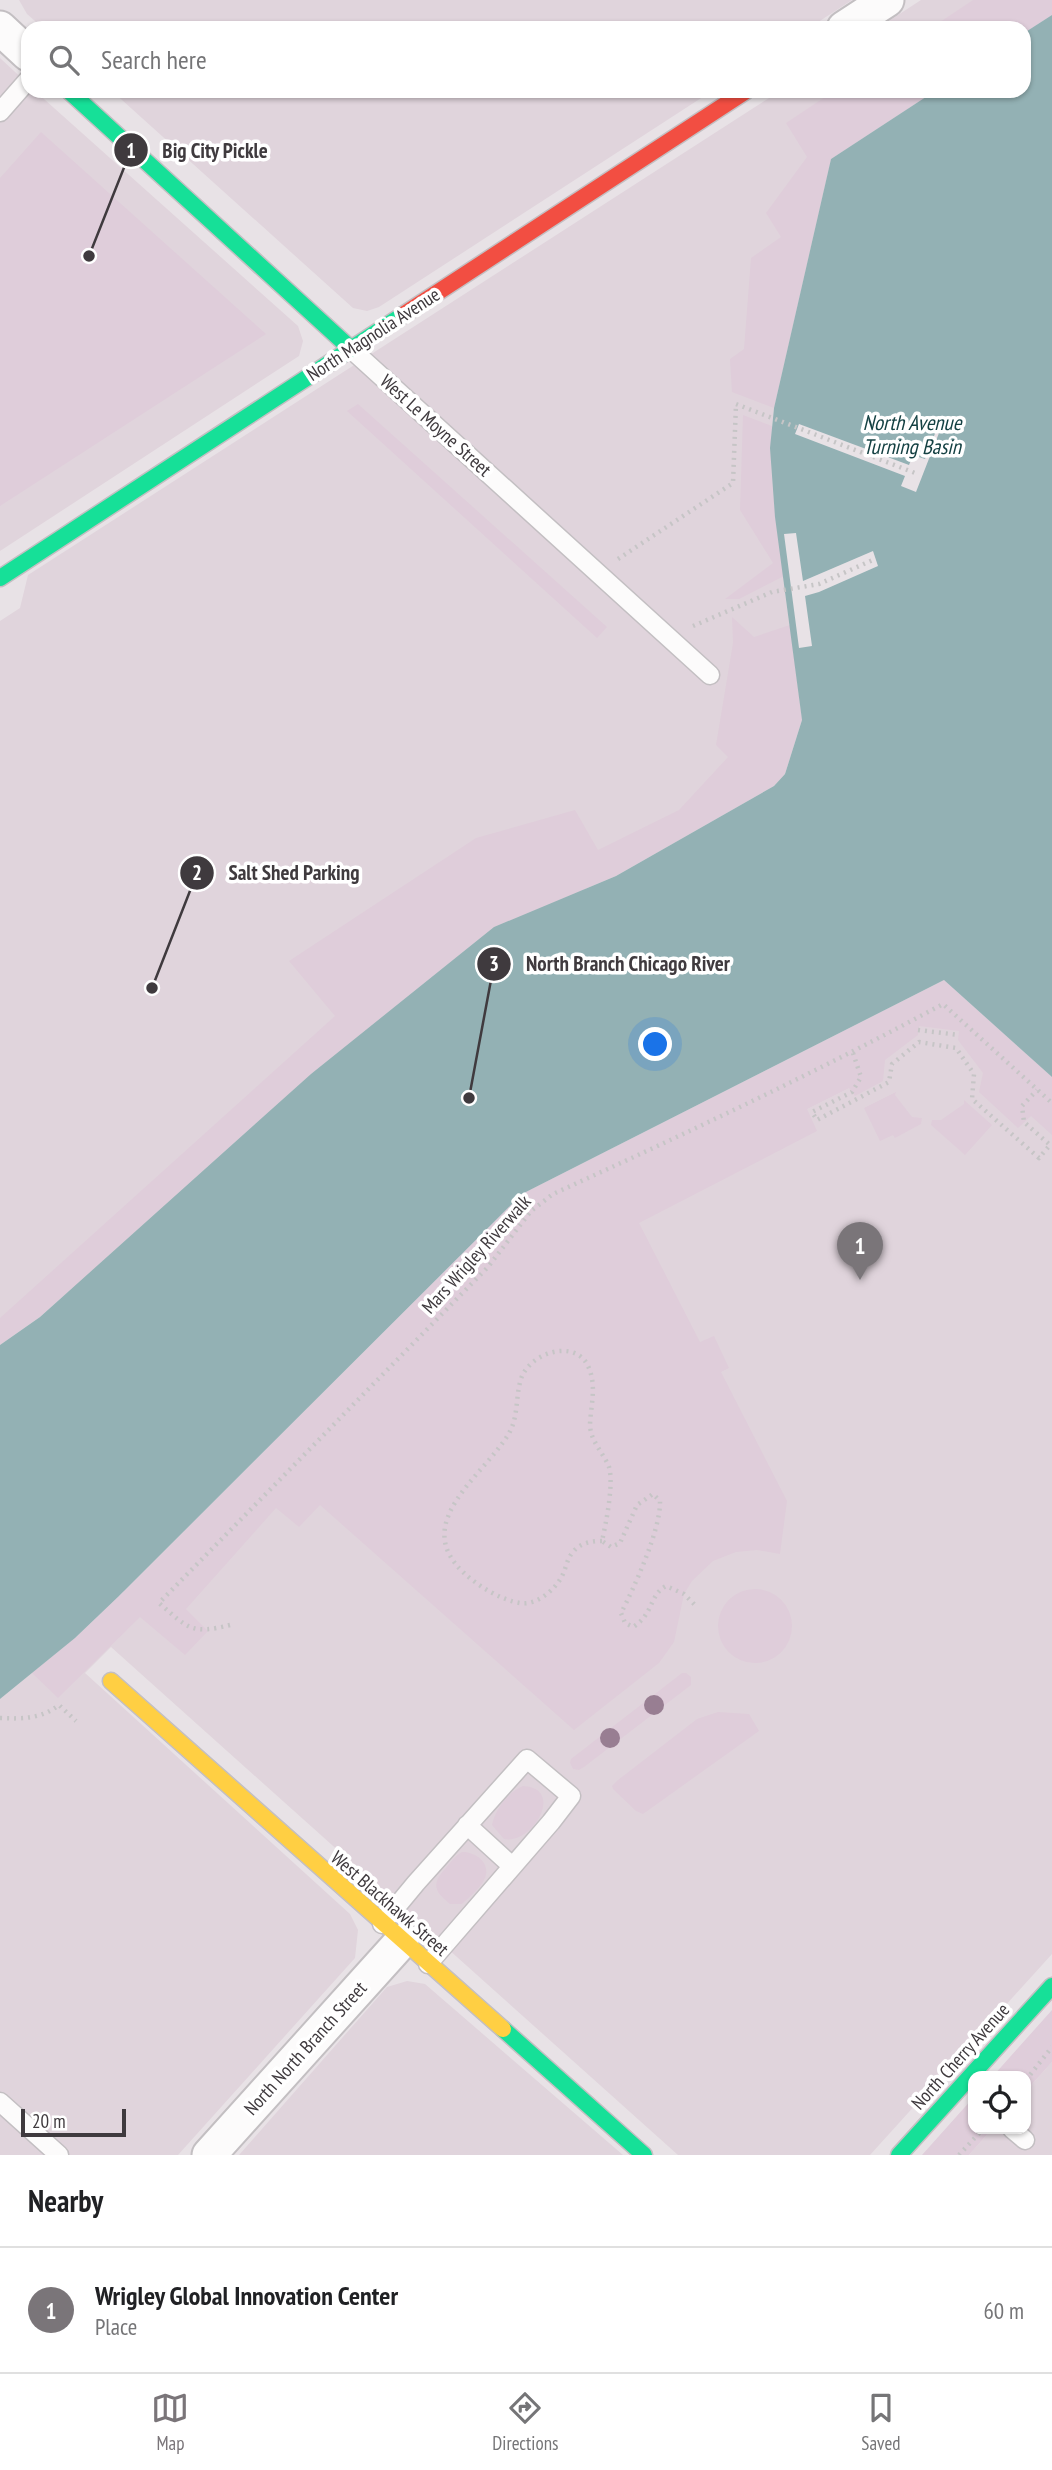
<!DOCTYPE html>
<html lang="en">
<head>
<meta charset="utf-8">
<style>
  :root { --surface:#fff; --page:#f6f6f6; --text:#202124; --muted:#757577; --line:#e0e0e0; --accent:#7a7579 }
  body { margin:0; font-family:"PT Sans Narrow",sans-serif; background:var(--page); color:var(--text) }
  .controls { position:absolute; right:21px; bottom:21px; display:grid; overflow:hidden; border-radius:14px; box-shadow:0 2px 5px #0004 }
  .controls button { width:63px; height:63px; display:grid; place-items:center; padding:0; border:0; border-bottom:2px solid var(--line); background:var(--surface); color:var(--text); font:35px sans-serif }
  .scale { position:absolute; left:21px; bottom:18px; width:105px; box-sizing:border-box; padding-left:7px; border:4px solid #3f3a3e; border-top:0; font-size:19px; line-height:24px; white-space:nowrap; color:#3f3a3e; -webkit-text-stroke:5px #fff; paint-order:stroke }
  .you { position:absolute; left:656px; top:1045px; width:24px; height:24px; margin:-18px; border:5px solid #fff; border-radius:50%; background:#1a73e8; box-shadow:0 0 0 10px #1a73e833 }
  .badge { display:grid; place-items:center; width:46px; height:46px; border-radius:50%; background:var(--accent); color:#fff; font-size:23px; font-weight:700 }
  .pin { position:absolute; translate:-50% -58px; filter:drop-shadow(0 2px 4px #0008) }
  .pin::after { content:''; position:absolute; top:37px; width:24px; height:21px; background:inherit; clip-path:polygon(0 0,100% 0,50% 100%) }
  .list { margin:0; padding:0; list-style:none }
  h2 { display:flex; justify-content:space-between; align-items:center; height:91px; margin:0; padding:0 28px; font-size:30px }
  h2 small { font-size:23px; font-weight:400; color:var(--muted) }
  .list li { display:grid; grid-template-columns:46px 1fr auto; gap:21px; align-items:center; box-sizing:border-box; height:126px; padding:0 28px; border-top:2px solid var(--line) }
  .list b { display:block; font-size:26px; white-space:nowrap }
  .list p { margin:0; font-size:23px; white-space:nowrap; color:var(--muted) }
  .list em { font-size:23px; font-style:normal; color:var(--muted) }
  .icon { flex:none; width:38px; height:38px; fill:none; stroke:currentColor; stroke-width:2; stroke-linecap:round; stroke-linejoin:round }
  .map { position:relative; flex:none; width:1052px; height:2155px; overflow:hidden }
  .search { position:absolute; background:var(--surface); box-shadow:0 2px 5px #0004; left:21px; right:21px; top:21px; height:77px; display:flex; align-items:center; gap:18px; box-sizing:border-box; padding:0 24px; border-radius:21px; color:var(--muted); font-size:26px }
  .sheet { height:217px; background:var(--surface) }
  nav { display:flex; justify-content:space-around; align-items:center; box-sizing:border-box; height:98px; border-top:2px solid var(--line); background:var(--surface); font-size:19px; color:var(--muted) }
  nav a { display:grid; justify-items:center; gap:4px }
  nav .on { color:var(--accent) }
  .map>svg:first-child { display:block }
</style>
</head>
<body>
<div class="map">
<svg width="1052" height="2155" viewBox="0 0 1052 2155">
  <rect width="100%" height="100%" fill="#e8e2e6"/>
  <!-- built -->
  <path fill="#e0d4dc" d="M19,0h833l-43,28h-766l-16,-14z
    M921,0h131v15l-28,18v-5h-146z
    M0,58l28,26v7h7l263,235 5,15 -4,15 -299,195z
    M112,91h600l-333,216 -12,4 -14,-3z
    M780,91h155l-104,68 -57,249 -2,18 3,91 27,203 -802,625v-724l20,-13 8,-33z
    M944,980l108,97v877l-182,201h-192l-567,-508 -26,26 265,241 8,16 -3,28 -177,197h-178v-456l75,-61z
    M407,1981l18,3 198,171h-384l148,-168z
    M1052,2062v93h-83l23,-26h34v-38z"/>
  <!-- green -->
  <path fill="#dfcdda" d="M973,0h79v15l-28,18v-5h-93z
    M834,91h101l-104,68 -57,249 -42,-16 -2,-33 14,-10 7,-91 30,-21 -15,-24 41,-56 -21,-34z
    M41,132l225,202 -266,172v-328z
    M358,404l249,223 -10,11 -250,-227z
    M743,415l29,11c-4,50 5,101 12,150l-45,23h-14l48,-36 -33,-53z
    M732,617l22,20 36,-12 12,95 -17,54 -11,12 -158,90 -122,51 -183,147 -271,243 -40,28v-27l335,-302 -46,-55 187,-123 99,-28 23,40 81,-40 49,-53 -12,-12 17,-102z
    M944,980l108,97v58l-21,-19 -13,12 -39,-36 4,-19 -25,-33 1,-9 -40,-5 -1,9 -33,25 -2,21 -28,15 -6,-8 -42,21 10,22 -178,92 61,119 14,-6 15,32 -8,4 66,129 -7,53 -23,-4 -21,2 -23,9 -21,20 -8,13 -10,48 -15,21 -85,67 -254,-225 -21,22 -23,-19 -90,101 22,22 -23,24 -45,-38 -82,81 -26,-25 43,-35 44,-42 403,-402z
    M896,1092l-1,3 17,22 10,1 -1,6 -26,14 -2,-3 -13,6 -16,-33z
    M964,1100l28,25 -27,30 -34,-30 1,-5h9l23,-16z
    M718 1626a37 37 0 1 1 74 0a37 37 0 1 1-74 0Z
    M682,1673h4l5,4v8l-107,82 -5,3 -6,-1 -3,-6 1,-4z
    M718,1712l31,2 10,17 -116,83 -7,-3 -23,-22 -1,-3 6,-6 79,-61z
    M523,1786c43,2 9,59 -19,53l-12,-14c3,-15 16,-33 31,-39z
    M462,1852c14,0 29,11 23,26 -4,10 -16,19 -23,26h-12c-16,-13 -19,-20 -4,-36 5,-6 9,-12 16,-16z
    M1052,2010v52l-26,29v-15h-33z
    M973,2098v31h19l-23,26h-47z"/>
  <!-- water -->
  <path fill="#93b1b4" d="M1052,15v1062l-108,-97 -422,214 -403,402 -44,42 -75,61v-354l40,-28 271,-243 183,-147 122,-51 158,-90 11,-12 17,-54 -27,-203 -5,-69 4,-40 57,-249 104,-68h89v-58z"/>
  <!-- pier -->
  <path fill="#e8e2e6" d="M799,424l110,41 4,-10 12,4 11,-28 3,2 -23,59 -15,-6 4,-10 -110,-42z
    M796,533l7,48 70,-30 5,15 -59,26 -14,4 7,50 -13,2 -15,-114z"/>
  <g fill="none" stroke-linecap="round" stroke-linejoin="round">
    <!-- lane casing -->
    <g stroke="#c3bfc2" stroke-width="21">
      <path id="lane" d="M0,112l28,-32
        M350,348l360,327
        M467,1825l45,41
        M382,1924l34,-41 111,-124 44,37 -20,26 -123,142
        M0,2102l59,53
        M1012,2129l13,11"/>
    </g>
    <!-- street casing -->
    <g stroke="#c3bfc2" stroke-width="37">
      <path id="street" d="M0,28l28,26
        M844,28l43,-28
        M209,2155l193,-214"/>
    </g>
    <!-- fast casing -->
    <g stroke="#c3bfc2" stroke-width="19">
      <path id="fast" d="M69,91l281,257
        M0,578l403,-263
        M503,2029l141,126
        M899,2155l153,-169"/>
    </g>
    <!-- slow casing -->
    <g stroke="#c3bfc2" stroke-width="19">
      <path id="slow" d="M111,1681l392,348"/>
    </g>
    <!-- jam casing -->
    <g stroke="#c3bfc2" stroke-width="19">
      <path id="jam" d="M403,315l343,-224"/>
    </g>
    <!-- path -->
    <path stroke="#c6c5c6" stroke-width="4.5" stroke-dasharray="2 5" stroke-linecap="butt" d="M618,559l115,-76 3,-79 179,69
      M693,626l79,-34 47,-8 56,-25
      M918,1030l41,5
      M853,1053l8,24 -9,15 -40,20 5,8 72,-38 3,-18 27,-22 37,6 18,26 -2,25 67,59 11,-13 -26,-23 -2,-16 15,-16
      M602,1541c-11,0 -22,2 -29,11 -6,6 -7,17 -11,24 -7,14 -26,30 -42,27 -19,-3 -42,-17 -56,-30 -54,-50 18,-96 44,-138 11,-18 7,-37 13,-56 8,-26 54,-41 67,-13 9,19 3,38 2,58 0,17 13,28 19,43 5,17 -3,56 -7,74l9,6 9,-4 17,-38 16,-11 7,7c1,28 -26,87 -39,112l4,10 8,4c21,-13 16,-32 33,-41l18,8 13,13
      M230,1625c-39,10 -42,3 -71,-22l329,-336 43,-56 22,-17c132,-60 262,-121 390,-190l109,99
      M0,1718c22,1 41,1 59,-13l17,16
      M1026,2080l26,-33
      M959,2155l24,-26"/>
    <!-- lane -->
    <use href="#lane" stroke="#fcfbfb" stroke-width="18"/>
    <!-- street -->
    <use href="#street" stroke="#fcfbfb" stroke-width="33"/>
    <!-- fast -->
    <use href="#fast" stroke="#16e098" stroke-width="16"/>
    <!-- slow -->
    <use href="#slow" stroke="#ffcf43" stroke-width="16"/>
    <!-- jam -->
    <use href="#jam" stroke="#f24e42" stroke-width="16"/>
  </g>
  <!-- trees -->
  <g fill="#987e92">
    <circle cx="654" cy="1705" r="10"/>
    <circle cx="610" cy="1738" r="10"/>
  </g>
  <g text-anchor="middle" stroke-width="7" stroke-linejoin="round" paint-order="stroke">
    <!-- street labels -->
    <g font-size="19" fill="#3f3a3e" stroke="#fff">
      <text transform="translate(373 334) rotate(-33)" y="7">North Magnolia Avenue</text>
      <text transform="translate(436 425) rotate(42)" y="7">West Le Moyne Street</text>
      <text transform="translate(476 1254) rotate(-48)" y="7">Mars Wrigley Riverwalk</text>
      <text transform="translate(390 1903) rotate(41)" y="7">West Blackhawk Street</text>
      <text transform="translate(305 2048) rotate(-48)" y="7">North North Branch Street</text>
      <text transform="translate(960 2056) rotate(-48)" y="7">North Cherry Avenue</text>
    </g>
    <!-- water labels -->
    <g font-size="21" font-style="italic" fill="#144143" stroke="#fff">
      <text x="912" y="430">North Avenue<tspan x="912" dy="24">Turning Basin</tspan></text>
    </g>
  </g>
  <!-- callouts -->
  <path fill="none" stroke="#3f3a3e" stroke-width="2.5" d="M89 256L131 150M152 988L197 873M469 1098L494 964"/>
  <g fill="#3f3a3e" stroke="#fff" stroke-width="2.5">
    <circle cx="89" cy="256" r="7"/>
    <circle cx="152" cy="988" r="7"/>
    <circle cx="469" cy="1098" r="7"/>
    <circle cx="131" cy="150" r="18"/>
    <circle cx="197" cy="873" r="18"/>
    <circle cx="494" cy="964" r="18"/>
  </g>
  <g font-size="21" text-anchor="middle" font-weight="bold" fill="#fff">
    <text x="131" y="158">1</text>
    <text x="197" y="880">2</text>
    <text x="494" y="971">3</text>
  </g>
  <g font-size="21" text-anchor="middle" font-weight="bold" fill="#3f3a3e" stroke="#fff" stroke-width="7" stroke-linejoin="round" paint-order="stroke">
    <text x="215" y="158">Big City Pickle</text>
    <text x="294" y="880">Salt Shed Parking</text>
    <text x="628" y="971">North Branch Chicago River</text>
  </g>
</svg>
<div class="controls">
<button><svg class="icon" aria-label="locate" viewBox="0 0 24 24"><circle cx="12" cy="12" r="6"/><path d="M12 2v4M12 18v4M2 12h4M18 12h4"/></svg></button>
</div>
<div class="scale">20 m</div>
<div class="you"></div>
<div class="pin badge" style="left:860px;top:1280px">1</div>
<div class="search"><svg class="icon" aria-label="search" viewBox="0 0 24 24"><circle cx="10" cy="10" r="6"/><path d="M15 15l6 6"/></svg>Search here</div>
</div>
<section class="sheet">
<h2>Nearby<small></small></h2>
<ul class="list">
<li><span class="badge">1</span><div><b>Wrigley Global Innovation Center</b><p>Place</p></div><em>60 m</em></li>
</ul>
</section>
<nav>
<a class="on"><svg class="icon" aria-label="map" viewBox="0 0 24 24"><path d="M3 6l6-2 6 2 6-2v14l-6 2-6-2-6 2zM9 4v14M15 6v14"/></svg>Map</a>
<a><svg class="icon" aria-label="directions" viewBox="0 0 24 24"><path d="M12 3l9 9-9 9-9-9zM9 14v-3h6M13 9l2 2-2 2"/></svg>Directions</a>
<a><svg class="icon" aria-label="saved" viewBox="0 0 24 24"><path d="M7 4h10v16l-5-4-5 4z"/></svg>Saved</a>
</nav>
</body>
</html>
